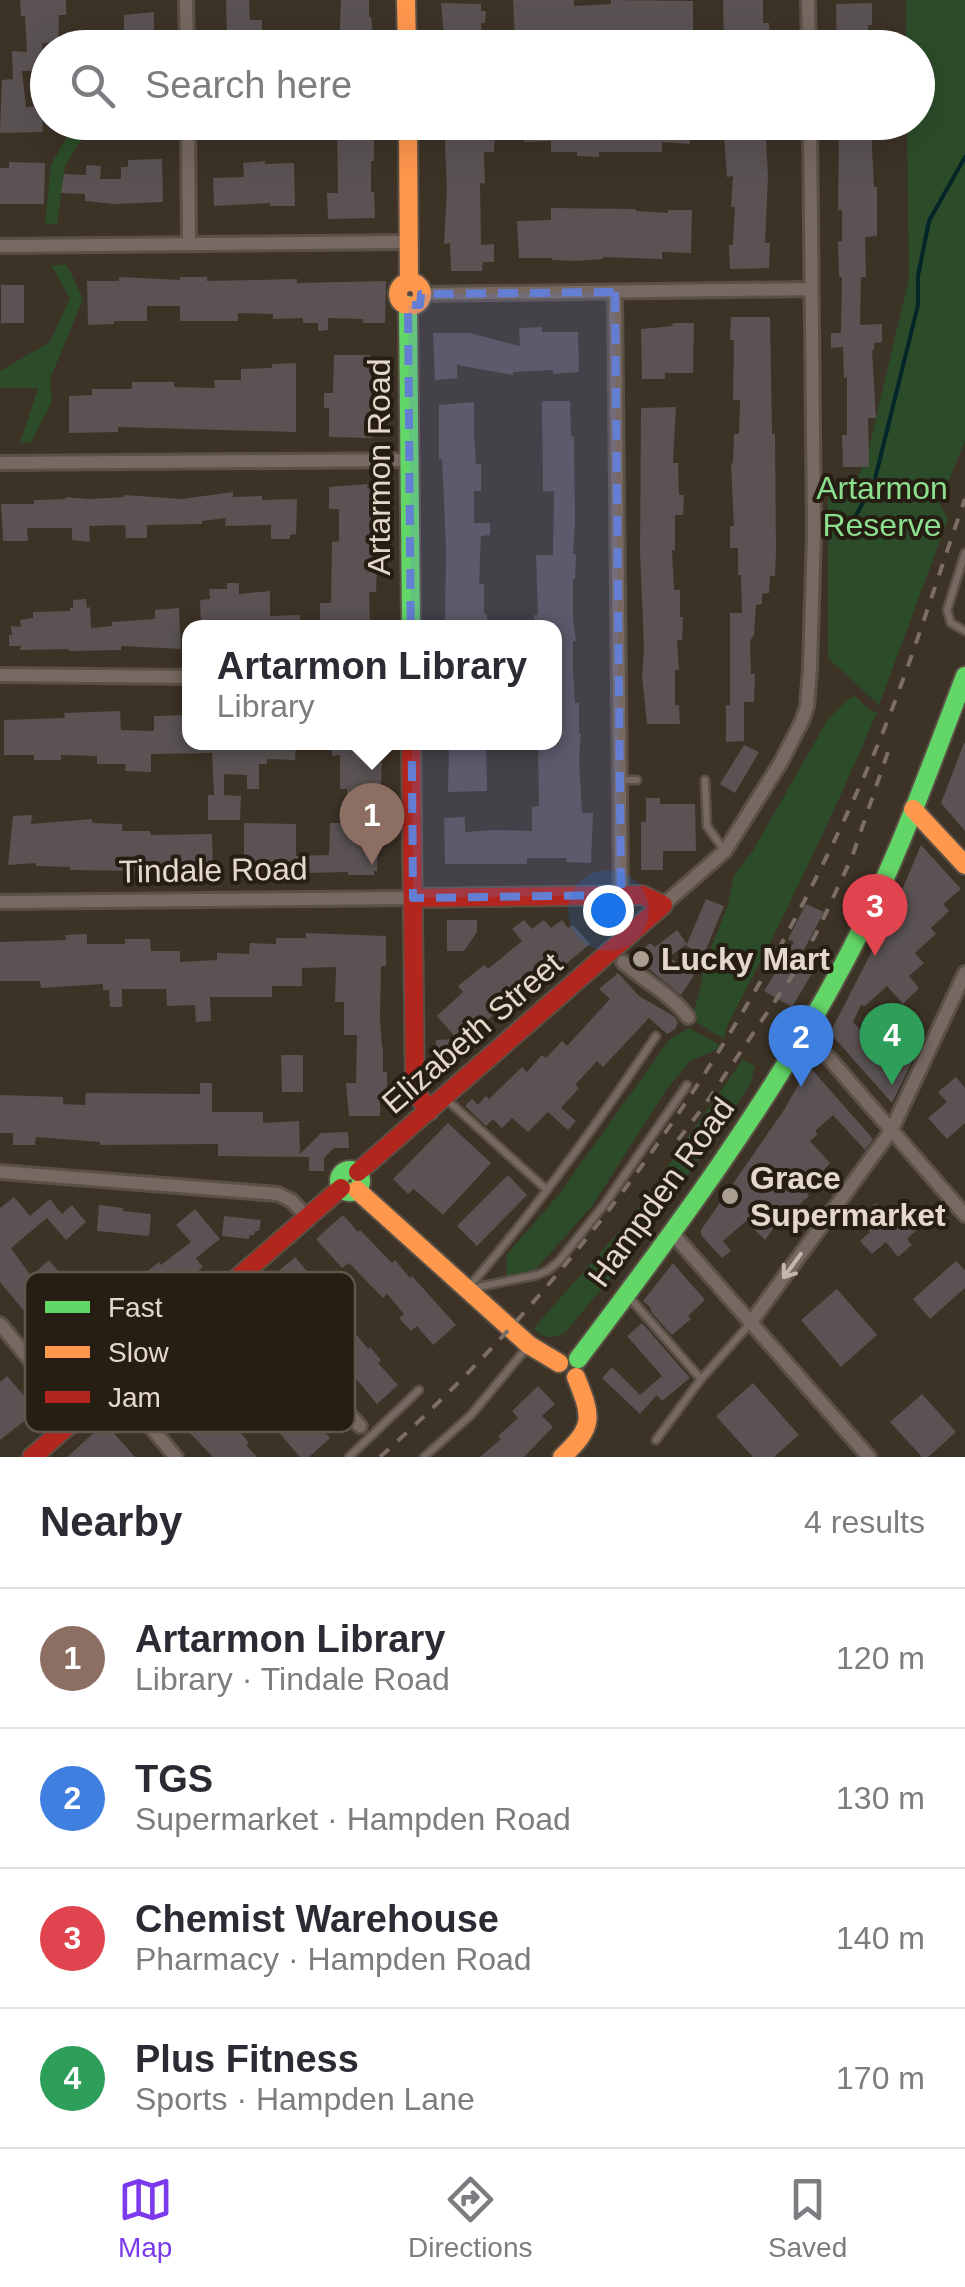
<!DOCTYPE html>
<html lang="en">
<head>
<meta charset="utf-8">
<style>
  :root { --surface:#fff; --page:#f7f7f7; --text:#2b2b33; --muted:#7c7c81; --line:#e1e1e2; --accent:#7c3aed }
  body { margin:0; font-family:Helvetica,sans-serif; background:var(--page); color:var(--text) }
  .you { position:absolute; left:608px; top:910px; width:35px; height:35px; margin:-25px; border:8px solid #fff; border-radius:50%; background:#1a73e8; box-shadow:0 0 0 15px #1a73e833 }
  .badge { display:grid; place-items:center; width:65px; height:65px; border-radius:50%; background:var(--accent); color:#fff; font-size:32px; font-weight:700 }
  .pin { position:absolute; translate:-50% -82px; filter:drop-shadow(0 2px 5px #0008) }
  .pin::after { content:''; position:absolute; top:52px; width:35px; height:30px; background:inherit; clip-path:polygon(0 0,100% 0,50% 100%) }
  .popup { position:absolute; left:182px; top:620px; width:380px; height:130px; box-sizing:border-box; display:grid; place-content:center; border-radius:20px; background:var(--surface); filter:drop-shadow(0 2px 8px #0005); font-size:32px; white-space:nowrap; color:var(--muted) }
  .popup b { font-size:38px; color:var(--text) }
  .popup::after { content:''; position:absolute; left:50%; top:100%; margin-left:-20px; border:20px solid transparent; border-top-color:var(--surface) }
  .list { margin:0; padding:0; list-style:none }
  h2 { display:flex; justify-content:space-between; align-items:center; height:130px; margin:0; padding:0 40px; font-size:42px }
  h2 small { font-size:32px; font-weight:400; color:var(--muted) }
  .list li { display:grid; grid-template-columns:65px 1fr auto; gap:30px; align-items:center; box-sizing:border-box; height:140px; padding:0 40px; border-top:2px solid var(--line) }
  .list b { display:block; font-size:38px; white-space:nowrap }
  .list p { margin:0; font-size:32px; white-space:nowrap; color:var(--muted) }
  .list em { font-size:32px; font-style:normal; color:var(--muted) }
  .icon { flex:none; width:55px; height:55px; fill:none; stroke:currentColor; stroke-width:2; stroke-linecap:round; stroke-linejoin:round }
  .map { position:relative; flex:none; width:965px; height:1457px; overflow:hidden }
  .search { position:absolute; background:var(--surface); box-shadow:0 10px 40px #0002; left:30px; right:30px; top:30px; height:110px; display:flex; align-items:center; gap:25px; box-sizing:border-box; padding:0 35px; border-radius:55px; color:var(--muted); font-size:38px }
  .sheet { height:690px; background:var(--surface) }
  nav { display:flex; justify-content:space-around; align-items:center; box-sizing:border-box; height:140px; border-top:2px solid var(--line); background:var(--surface); font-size:28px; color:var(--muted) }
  nav a { display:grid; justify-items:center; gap:5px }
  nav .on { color:var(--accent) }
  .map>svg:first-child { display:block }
</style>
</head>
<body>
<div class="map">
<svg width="965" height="1457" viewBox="0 0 965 1457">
  <rect width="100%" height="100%" fill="#3d3226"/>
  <!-- green -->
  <path fill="#2c4c29" d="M906,0h59v441l-26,63 9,15 -69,186 -51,-47v-174l26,2 13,-30 42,-178 -2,-155 11,-1v-74l-12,-1z
    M76,123h15l-26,44 -8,57h-12l6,-60z
    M51,265h16l16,34 -33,80 2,23 -21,40 -11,1 18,-55h-38v-17l50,-29 20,-44z
    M855,696l14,14 8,2c-45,107 -96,211 -150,314l-3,13 -31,-19v-4l9,-35 1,-13 25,-63 6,-30 20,-26 74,-130 20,-20z
    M689,1028l31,17 -4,5 -26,11 -24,29 -74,116 -56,63 -30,8 1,-23 49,-56 114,-159z
    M743,1059l12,8 -5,18 -100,145 -85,103c-12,6 -22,6 -31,-5l98,-111z"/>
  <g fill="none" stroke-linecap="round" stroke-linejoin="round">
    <!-- stream -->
    <path stroke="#052628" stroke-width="4" d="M838,533l17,-16 19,-34 44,-178v-29l11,-55 36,-64"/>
  </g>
  <!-- building -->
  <path fill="#5b5353" d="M20,0h46v15h-7l-1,27 -16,1v28h-20l4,36 16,-1 1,26 -43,1 2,-53 11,-1 -1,-28 15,1 -2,-36h-4z
    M226,0h23l1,20h12v22l-35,1z
    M341,0h28v17h2l2,19h-5v12h-29z
    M513,0h61v6l37,-2v-4l82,1v36l-58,-3v8l-55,-4 -65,2z
    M723,0h40v23h6l1,25h-46z
    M441,3l40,1v7h5l-1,12h-4l1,25h-37z
    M872,3v22h-4v23h-31l-1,-44z
    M154,12v36h-30v-33z
    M103,122h51v12l-51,-3z
    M337,122h32v16h5v23h-3v31h3l1,26 -47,1 -1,-26h11z
    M444,122h34v7l17,-2 -1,25h-10l1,32 -5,-1 1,62 13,-1v18h-11l-1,9h-31l-1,-28 -6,1 3,-55z
    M517,122h172l1,22 -28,-2v10h-63v5l-22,-1v-4h-26v-11l-27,1v-9h-7z
    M723,123h42l3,53 -3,67h5l-1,25 -39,1 -1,-24h4l2,-38h-4l2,-31 -6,1z
    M871,127l3,60h3v49l-12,1 1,40h-5l-1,48 22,-1v18l-8,1v7h-2l4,68h-8l1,49h-26l-1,-32h5v-58l-3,1 -1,-31 -12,1v-15h10l1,-56h-3l-1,-36h4v-31h-4l1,-82z
    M162,159l1,43 -48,2 -30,-3v-7l-24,-1 3,-19 22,1v-10l15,1 -1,13h21v-12h7v-7z
    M265,161v3l29,-1 1,43h-25v-3l-56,3 -1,-28 31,-1 -1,-14z
    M9,162l36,1 -1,41h-44v-36h9z
    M551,208l85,1v2l32,2v-3h24l-1,43 -29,-1v7l-59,-2v2l-29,2 -22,-1v-2h-33l-2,-37 34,-1z
    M119,277l61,3v-3h27v4l90,-2v4l89,-2 -1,42h-22v-4l-35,-1v12l-10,1v-8h-15v-5l-30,1v-5l-35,-1v8h-58v-15h-33v15h-33v3l-26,1 -1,-44h32z
    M1,285h23v38h-23z
    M731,317h39l2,117h3l1,118 -1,24h-5l-1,17 -7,1v10l-6,1 -2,30 -4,6 1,33h4l-1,28h-10v39l-18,1v-37h4v-92h12l-1,-38h-3v-27h-8v-22h4l-3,-62 2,-1 1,-29h5l1,-34h-7l1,-60h-4z
    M672,323h22l-1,50h-28v6h-23l-1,-50 32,-3z
    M542,327v5h36l1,40 -26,2v-4l-40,2v3l-56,-10v13l-22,2 -2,-47h37l50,13 -1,-18z
    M334,355h37l1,83 -43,-1v-29h-5v-15h9z
    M296,363v69l-178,-5v5l-49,1v-37l23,-1v-6h40v-7h42v5l41,1 -1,-8h27v-11l31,-1v-4z
    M542,401h28l1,35 3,1 1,84 -2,33h3l-1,25h-2v40l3,22h-3v30l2,32h4v31h2l-2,24 3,55h11l-2,50 -25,-1 1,-4h-40v6h-82l-1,-46 21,-1v15l30,-2 37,1v-24l7,-1 -1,-64h16v-114h-20v-13h4l-2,-60h17l1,-64 -11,1z
    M474,402v31l2,31h5v27h-7v32h16v12l-9,1 -2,48h5v30h3v14h-42l1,-79 -4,-90h-3v-54z
    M676,407l-3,56h5l1,32h5l-1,20h-8v35h-3l2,40h6v27h3l-1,23h-5l2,30h-4v35h4l1,19h-33l-5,-49 2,-27 -4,-96 1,-144z
    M368,484l-1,4h8v53h3l-2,51h-7l1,34 -43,1v-7h-7v-17h11l1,-61 7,-1v-32h-10v-22z
    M233,492v5l29,-1v4l35,-1 -1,35 -6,1v4h-19v-14l-46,1 1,-8 -24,3v3l-55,1v13h-21l-1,-13 -36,1 1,16 -18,-2v-12h-45l1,13h-25l-2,-37h33v-4l32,-1 -1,-2 24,2 35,-2v-2l58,4z
    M227,583h12v11l31,-3v25l30,-1v13h-99l-1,-28 10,-1 -1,-10h18z
    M86,599l1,9 3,-1 1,21 21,-2v-4l43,-3v-9l24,-2 2,41 -60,-3v4l-53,1 1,-2 -49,1 1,-4h-12v-11h3l-1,-9 10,1 -1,-7 13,-2v-6l37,-1v-3h3v-8z
    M120,711l1,19 33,1v-15l36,-1v27h106l-1,18 -28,-1v5h-8v25h-12v-14l-23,-1v21l17,1 -1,24h-32v-25h6l-2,-42 -61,1v18l-26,-1 1,-7h-29v-8l-36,-1v5h-27v-5h-30v-35l61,-2 -1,-5z
    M332,742h34l1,21h15l-5,108h-3v4h-26v-3l-43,1v-6l-61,1v-45l52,1v32l33,-1 1,-32h16l1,-34h-7v-34l-8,1z
    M449,742h37l1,49 -39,1z
    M964,743h1v88l-24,-28z
    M744,745l15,7 -24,41 -15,-9z
    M646,798h14v6h35l1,47h-33v19h-22v-48h5z
    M32,815l-1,9 61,-5v4l30,1v7h28l1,4 61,-1 1,38 -143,-2v-3l-34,-1v-3l-28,2 5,-49z
    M921,845l40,44 -18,15 6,7 -18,17 5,6 -21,19 9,10 -15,13 10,12 -16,16 -16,-18 -22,20 -4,-1 -8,17 25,26 10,-23 34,16 -30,62 -62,-70 67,-131z
    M706,899l18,7 -20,48 -18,-8z
    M806,904l18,8 -26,49 16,9 -22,37 -28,-16 30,-49 -6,-3z
    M447,920h30v12l-13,19h-17z
    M524,920l8,9 12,-9 7,8 11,-8 6,8 5,-3 17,19 -34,28 -6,-6 -38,31 -53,50 5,7 -19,16 -10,-5 1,-25 21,-1 -20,-23 26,-24 -5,-6 26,-21 4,4 34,-28 -10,-12z
    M677,930l10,14 -18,13 25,18 -13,20 -47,-38 16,-14 5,4z
    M306,933l80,3v30h-5l-1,52 2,29h1v25h4v22h-7v22h-31l-3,-33h10l1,-48h-13v-33h-9l1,-35 -34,1v18h-30v11h-62l1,24 -15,1 -1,-17 -28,1 -1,-17h-44v18h-12l-1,-17h-6v-6l-62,4 -1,-7h-40v-39l66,-2 -1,-5 22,-1v10h38v-5h25l1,12h29v11l37,-2v-7l32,1 1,-11 26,1v-6h30z
    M618,973l21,23 36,21 3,6 -3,6 -8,5 -18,-16 -46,49 -6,-6 -22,24 4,3 -18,20 15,13 -8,9 -20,-18 -20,20 -16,-14 -10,10 -9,-9 -7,7 -21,-20 7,-7 6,6 8,-9 3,3 33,-32 5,5 15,-17 4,3 16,-17 5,5 43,-47 -11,-10z
    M281,1055h22v37h-21z
    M809,1066l64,73 -8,11 -32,-35 -18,16 3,3 -8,7 20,22 -25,28 4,5 -33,29 -11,15 -19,-19 -23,20 8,10 -9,7 -21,-23v-5l83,-120z
    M956,1077l9,11v35l-18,16 -19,-21 19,-16 -9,-10z
    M200,1083h12v29h51v11l36,-2 1,33 21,-21 27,-1 1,16h-15l-10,10v13h-15v-14l-91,-1v-12l-118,1v-3l-64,-5 -1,8h-22v-12h-13v-38l63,2v7l22,1 1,-12 114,1z
    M448,1123l43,40 -48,52 -29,-26 -6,5 -15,-15z
    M508,1175l19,20 -50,51 -20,-20z
    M14,1197l16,19 20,-17 12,15 10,-9 14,17 -20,18 -19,-22 -36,30 20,28 18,-16 17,21 -27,23 34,36 26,-23 -1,-2 45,-35 -3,-3 19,-15 2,3 30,-23 -15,-17 19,-16 25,30 -24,19 7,9 -25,19 3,4 -106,91 -30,-35 3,-3 -22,-23 3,-3 -29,-35v-74z
    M901,1202l20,24 -14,13 5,6 -14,12 -12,-15 -14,12 -12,-13 10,-9 -12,-14 18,-15 10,12z
    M99,1205l24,3v3l28,3 -2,22 -52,-5z
    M343,1215l15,17 2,-2 32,33 3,-3 15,18 2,-2 44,49 -23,20 -16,-19 -6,5 -12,-13 5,-4 -17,-20 -4,4 -34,-35 -7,5 -26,-29z
    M224,1216l37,4 -2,11h-4l-1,4h-4l-1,4 -27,-3z
    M295,1257l12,14 -6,5 17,20 2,-2 29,37 3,-2 16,20 2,-2 11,13 -3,3 20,22 -21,19 -50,-60 -3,3 -57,-66z
    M956,1261l9,9v18l-35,31 -17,-20z
    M673,1263l32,37 -17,16 3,3 -19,16 -19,-21 -3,-5 1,-1 -8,-7z
    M837,1289l40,46 -36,32 -40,-47z
    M226,1320l104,118 -21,19h-9l-71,-82 -2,2 -29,-31z
    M642,1323l48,55 -28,23 -5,-6 -17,19 -38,-36 10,-11 28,28 22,-19 -35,-40z
    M179,1367l55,58 15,18 -3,2 11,12h-44l-46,-48 1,-2 -15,-17z
    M7,1376l30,35 -37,29v-58z
    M753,1383l46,52 -25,22h-21l-37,-41z
    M538,1386l17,18 -13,12 11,11 -29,30h-44l21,-18 -3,-3 20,-18 -6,-7z
    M922,1394l34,38 -28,25h-6l-32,-35z
    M105,1423l30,34h-68z"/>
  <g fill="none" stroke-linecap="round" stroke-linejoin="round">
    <!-- lane casing -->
    <g stroke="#5a5045" stroke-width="11">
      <path id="lane" d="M965,553l-18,57 4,13 14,8
        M620,780h17
        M705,780l2,46 17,24
        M445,1098l102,92
        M468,1288c69,-80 130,-165 188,-252
        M473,1288l64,-13 10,-4 12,-10 45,-56 83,-120
        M629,1297l72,82
        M656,1440l45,-61 48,-54
        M349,1457l70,-67
        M424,1457l47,-42 58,-70"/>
    </g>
    <!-- street casing -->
    <g stroke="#5a5045" stroke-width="18">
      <path id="street" d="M186,0l1,48
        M808,0l1,48
        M188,122l1,120
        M0,246l408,-4
        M615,292l6,603
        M421,294l390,-5
        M0,463l409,-3
        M0,675l190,2
        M0,902l413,-4
        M663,905l62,-54 56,-89 21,-41 5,-15 3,-37 4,-137 -4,-410
        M623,962c21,19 48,32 65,55
        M802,1037l27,21 136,157
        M0,1172l278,22 14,7 15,16
        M673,1234l196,223
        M230,1286l130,140
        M751,1322l140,-191 74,-158
        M0,1324l78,94
        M116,1386l60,71"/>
    </g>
    <!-- fast casing -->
    <g stroke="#5a5045" stroke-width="22">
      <path id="fast" d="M408,305l3,323
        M611,895l17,40
        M339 1181a11 11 0 1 1 22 0a11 11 0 1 1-22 0Z
        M578,1359c96,-127 191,-255 266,-396 49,-92 84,-190 121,-287"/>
    </g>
    <!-- slow casing -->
    <g stroke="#5a5045" stroke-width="22">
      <path id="slow" d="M406,0l1,48
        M408,122l1,160
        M398 294a12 12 0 1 1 24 0a12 12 0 1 1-24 0Z
        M913,809l52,56
        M357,1190l172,155 30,18
        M562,1457c33,-31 30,-40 14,-80"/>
    </g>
    <!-- jam casing -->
    <g stroke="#5a5045" stroke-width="22">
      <path id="jam" d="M411,742l4,349 14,20
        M358,1172l305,-267 -21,-10 -229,3
        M32,1457l309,-269"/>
    </g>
    <!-- lane -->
    <use href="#lane" stroke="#786862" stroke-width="6"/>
    <!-- street -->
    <use href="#street" stroke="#786862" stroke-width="12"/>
    <!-- fast -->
    <use href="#fast" stroke="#63d668" stroke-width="18"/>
    <!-- slow -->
    <use href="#slow" stroke="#ff974d" stroke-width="18"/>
    <!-- jam -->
    <use href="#jam" stroke="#b3261e" stroke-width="18"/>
    <!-- rail -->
    <path stroke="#7b6e67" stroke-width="4" stroke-dasharray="12 12" stroke-linecap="butt" d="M678,1140l26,-34 94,-139 21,-39 33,-71 38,-111
      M380,1457c215,-192 375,-431 490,-694 37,-85 64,-176 95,-264"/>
  </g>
  <!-- one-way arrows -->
  <defs><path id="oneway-shaft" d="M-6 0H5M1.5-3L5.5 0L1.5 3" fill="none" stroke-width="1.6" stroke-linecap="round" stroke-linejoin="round" transform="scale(2.5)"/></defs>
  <use stroke="#c4b6ac" href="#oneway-shaft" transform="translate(792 1266) rotate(126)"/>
  <!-- marked area -->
  <path fill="#637ed3" fill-opacity="0.2" stroke="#637ed3" stroke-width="8" stroke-dasharray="20 12" stroke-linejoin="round" d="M615,292l6,603 -208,3 -5,-593h12l1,-11z"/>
  <!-- markers -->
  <g fill="#aa9e91" stroke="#261d13" stroke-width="4">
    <circle cx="641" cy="959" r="10"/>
    <circle cx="730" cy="1196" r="10"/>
  </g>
  <g text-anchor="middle" stroke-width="8" stroke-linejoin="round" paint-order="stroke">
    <!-- street labels -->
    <g font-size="32" fill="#e5d8cb" stroke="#261d13">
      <text transform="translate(379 467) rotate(-90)" y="11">Artarmon Road</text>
      <text transform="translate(213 870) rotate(-1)" y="11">Tindale Road</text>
      <text transform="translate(472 1033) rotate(-41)" y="11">Elizabeth Street</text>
      <text transform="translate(661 1192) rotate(-54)" y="11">Hampden Road</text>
    </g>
    <!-- park labels -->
    <g font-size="32" fill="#8cdf8e" stroke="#261d13">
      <text x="882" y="499">Artarmon<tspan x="882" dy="37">Reserve</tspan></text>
    </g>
    <!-- poi labels -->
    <g font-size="32" font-weight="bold" fill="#e5d8cb" stroke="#261d13" text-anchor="start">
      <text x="661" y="970">Lucky Mart</text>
      <text x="750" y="1189">Grace<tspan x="750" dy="37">Supermarket</tspan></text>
    </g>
  </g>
  <!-- legend -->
  <rect x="25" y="1272" width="330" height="160" rx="15" fill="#261d13" stroke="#5f554a" stroke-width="2.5"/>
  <rect x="45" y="1301" width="45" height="12" fill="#63d668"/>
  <rect x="45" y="1346" width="45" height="12" fill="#ff974d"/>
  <rect x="45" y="1391" width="45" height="12" fill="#b3261e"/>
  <g font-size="28" fill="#e5d8cb">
    <text x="108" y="1317">Fast</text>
    <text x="108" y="1362">Slow</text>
    <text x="108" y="1407">Jam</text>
  </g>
</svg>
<div class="you"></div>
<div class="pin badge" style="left:372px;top:865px;background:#8d6e63">1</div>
<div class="popup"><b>Artarmon Library</b>Library</div>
<div class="pin badge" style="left:801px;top:1087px;background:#3f7fe0">2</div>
<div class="pin badge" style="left:875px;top:956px;background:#e0444e">3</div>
<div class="pin badge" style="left:892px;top:1085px;background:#2e9e5b">4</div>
<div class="search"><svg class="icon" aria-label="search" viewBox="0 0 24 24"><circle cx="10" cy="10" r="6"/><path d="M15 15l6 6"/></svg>Search here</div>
</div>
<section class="sheet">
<h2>Nearby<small>4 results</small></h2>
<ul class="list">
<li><span class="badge" style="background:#8d6e63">1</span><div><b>Artarmon Library</b><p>Library · Tindale Road</p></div><em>120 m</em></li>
<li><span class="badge" style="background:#3f7fe0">2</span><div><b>TGS</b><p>Supermarket · Hampden Road</p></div><em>130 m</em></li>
<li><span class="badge" style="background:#e0444e">3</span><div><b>Chemist Warehouse</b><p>Pharmacy · Hampden Road</p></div><em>140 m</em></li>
<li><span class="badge" style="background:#2e9e5b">4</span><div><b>Plus Fitness</b><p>Sports · Hampden Lane</p></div><em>170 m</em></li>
</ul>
</section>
<nav>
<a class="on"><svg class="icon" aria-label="map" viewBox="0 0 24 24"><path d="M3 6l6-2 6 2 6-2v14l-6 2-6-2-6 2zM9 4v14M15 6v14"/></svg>Map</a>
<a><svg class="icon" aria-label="directions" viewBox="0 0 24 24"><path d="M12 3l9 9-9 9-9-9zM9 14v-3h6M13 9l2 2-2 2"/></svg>Directions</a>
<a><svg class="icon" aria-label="saved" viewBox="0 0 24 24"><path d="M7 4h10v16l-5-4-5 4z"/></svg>Saved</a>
</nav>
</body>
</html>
